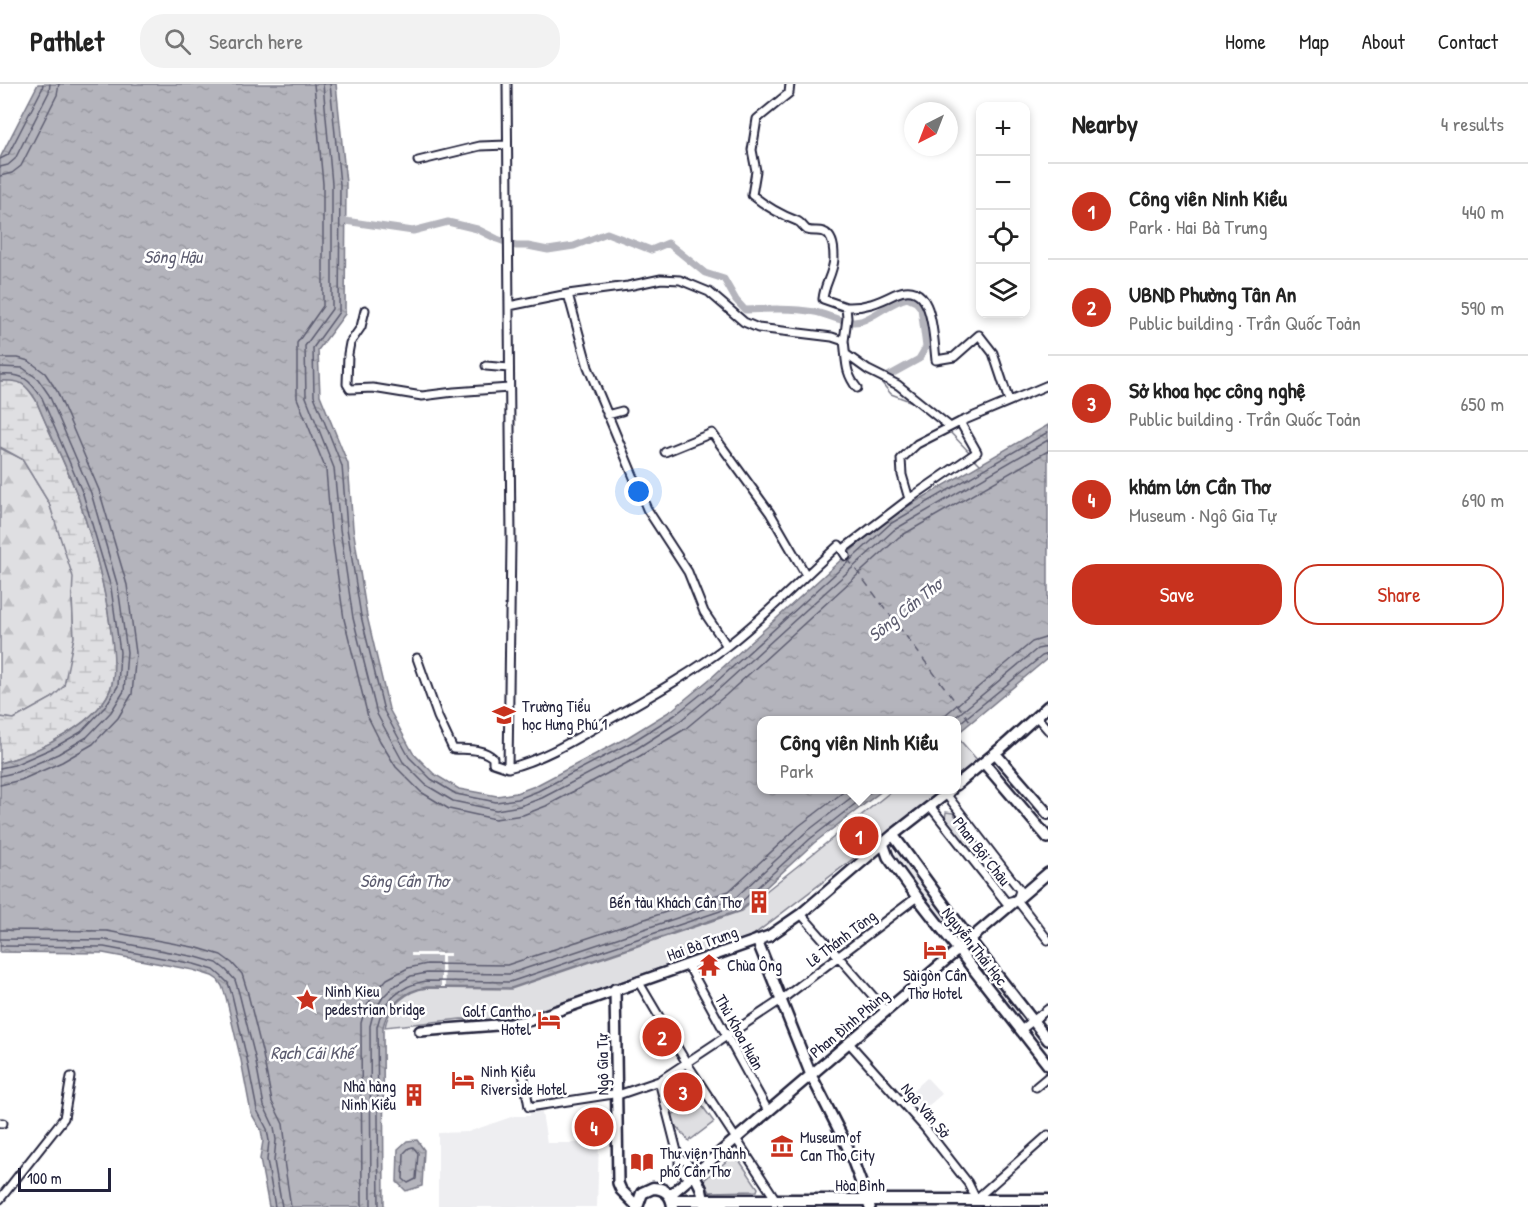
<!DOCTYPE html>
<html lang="en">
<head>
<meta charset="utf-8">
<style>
  :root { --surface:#fff; --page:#f2f2f2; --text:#222; --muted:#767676; --line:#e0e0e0; --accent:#c8321e }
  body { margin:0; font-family:"Patrick Hand",sans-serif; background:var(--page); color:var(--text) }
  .controls { position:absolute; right:18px; top:18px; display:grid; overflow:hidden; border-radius:12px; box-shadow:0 3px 9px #0003 }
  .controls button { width:54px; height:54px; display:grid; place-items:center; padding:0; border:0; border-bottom:2px solid var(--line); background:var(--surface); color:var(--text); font:30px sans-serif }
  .compass { position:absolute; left:904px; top:18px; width:54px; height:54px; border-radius:50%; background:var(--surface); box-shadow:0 3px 9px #0003; rotate:222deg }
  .scale { position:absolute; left:18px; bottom:15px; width:93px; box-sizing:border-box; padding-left:6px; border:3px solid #22223b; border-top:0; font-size:16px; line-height:21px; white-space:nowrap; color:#22223b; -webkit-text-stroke:4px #fff; paint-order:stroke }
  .you { position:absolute; left:639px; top:408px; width:21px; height:21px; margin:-15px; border:4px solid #fff; border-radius:50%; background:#1a73e8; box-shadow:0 0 0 9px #1a73e833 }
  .badge { display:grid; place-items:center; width:39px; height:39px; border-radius:50%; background:var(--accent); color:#fff; font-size:20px; font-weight:700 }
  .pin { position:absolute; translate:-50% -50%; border:3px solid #fff; box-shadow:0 2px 6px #0006 }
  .popup { position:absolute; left:757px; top:632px; width:204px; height:78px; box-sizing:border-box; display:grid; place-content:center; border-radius:12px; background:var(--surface); filter:drop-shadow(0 2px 4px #0005); font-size:20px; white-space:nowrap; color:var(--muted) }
  .popup b { font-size:22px; color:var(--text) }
  .popup::after { content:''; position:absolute; left:50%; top:100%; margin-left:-12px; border:12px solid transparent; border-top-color:var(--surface) }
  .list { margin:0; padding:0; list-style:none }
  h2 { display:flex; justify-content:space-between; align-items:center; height:78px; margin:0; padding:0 24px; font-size:26px }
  h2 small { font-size:20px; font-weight:400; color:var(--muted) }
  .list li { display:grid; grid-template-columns:39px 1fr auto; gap:18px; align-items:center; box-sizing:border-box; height:96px; padding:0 24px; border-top:2px solid var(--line) }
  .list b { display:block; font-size:22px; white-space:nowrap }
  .list p { margin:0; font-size:20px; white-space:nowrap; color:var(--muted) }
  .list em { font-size:20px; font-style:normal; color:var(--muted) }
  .actions { display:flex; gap:12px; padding:18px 24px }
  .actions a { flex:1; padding:14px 0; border:2px solid var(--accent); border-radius:24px; text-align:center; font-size:21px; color:var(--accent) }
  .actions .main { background:var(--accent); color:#fff }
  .icon { flex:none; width:33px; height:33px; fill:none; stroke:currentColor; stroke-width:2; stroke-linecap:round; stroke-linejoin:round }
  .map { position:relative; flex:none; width:1048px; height:1123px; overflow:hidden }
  header { display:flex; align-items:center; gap:36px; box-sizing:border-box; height:84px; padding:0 30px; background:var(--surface); border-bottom:2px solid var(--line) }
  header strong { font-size:28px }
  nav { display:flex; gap:33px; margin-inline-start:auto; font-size:21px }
  .search { width:420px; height:54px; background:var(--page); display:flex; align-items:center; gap:15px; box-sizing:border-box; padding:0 21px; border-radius:24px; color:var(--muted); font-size:22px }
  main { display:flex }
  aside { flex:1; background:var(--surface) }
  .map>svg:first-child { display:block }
</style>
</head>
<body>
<header>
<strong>Pathlet</strong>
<div class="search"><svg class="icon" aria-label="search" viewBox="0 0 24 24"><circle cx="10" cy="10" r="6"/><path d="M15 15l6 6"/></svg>Search here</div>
<nav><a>Home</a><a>Map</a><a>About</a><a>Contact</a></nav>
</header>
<main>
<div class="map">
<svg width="1048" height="1123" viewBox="0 0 1048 1123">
  <defs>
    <pattern id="forest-firs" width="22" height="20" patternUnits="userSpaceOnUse" patternTransform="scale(1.5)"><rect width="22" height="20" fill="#dfdfe2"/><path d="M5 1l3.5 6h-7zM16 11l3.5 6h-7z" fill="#bfbfc3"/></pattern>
    <pattern id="wetland-marsh" width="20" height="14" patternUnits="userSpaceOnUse" patternTransform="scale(1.5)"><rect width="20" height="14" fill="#dfdfe2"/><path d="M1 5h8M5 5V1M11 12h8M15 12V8" fill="none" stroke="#bfbfc3"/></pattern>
    <pattern id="water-ripples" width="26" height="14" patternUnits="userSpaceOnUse" patternTransform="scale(1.5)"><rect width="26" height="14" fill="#b4b4bc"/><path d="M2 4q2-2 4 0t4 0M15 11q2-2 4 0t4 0" fill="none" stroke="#9a9aa2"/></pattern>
  </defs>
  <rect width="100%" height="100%" fill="#fff"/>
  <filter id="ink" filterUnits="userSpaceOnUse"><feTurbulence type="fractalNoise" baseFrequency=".0167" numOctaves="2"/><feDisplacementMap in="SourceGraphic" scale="12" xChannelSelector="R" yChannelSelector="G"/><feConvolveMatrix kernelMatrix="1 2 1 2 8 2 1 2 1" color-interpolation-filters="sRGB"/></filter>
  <g filter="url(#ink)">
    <!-- built -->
    <path fill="#eeeef1" d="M899,767l64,85 -9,7 -65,-85z
      M927,994l15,16 -21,18 -14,-16z
      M541,1023l6,36h52l-2,64h-159v-74l30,-1 46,-16h16l1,-7z"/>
    <!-- green -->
    <path fill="#dfdfe2" stroke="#80808e" stroke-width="1.5" d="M958,654l21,24 -22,17 -1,-40z
      M893,706h50l-191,146 -226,79 -36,5 -29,-1 -76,8c4,-22 21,-36 42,-39l84,1 230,-78z
      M946,728l7,1 31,38 2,5 -2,4h-5l-4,-2 -30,-39z
      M695,1012l19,26 -25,19 -20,-23z
      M735,1070l23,34 -1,3 -47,1 -6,-12z"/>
    <!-- forest -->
    <path fill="url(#forest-firs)" stroke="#80808e" stroke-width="1.5" d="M0,364l22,11 27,44 25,74 -2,21 2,39 -9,49 -13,12 -38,21 -14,-2z"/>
    <!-- wetland -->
    <path fill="url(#wetland-marsh)" stroke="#80808e" stroke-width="1.5" d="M17,296l11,8 8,12c13,33 30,64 42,97 14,41 26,85 32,128 3,19 7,40 2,59 -9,38 -78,70 -112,79v-46l14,2 38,-21 12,-12 10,-49 -2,-39 1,-21 -24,-74 -27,-44 -22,-12v-66z"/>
    <!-- water -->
    <path fill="url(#water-ripples)" stroke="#7a7a88" stroke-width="1.5" d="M38,0h298l10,99 -1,131 -27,36 2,45 28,69 5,64 14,88 22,93 24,44 21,21 25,15 38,7 19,-3 19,-7 93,-49 44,-27 39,-32 175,-159 162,-94v233l-91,76 -1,-14h-194v70h121l-69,53 -73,67 -230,78 -84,-1c-22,3 -39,18 -44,40l1,180h-115l-9,-48 3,-18 -2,-11 -10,-17 -10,-53 -15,-63 -4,-11 -4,-6 -6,-4 -19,-6 -90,-17 -103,-1v-189c34,-9 103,-41 112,-79 4,-19 1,-40 -2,-59 -6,-43 -18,-87 -32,-128 -12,-33 -29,-64 -42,-97 -11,-17 -15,-20 -36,-19v-223z
      M417,1056l7,10 -2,36 -16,5 -9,-9 1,-33 9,-8z"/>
    <!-- pier -->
    <path fill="#fff" d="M411,869h39v3h-6l1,31h-4v-31h-30z"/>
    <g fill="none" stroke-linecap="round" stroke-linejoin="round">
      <!-- shore -->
      <path stroke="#5c5c6f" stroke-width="1.5" d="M314,0l9,100v122l-26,37v55l29,72 5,60 13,89 24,98 12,24 16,26 25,25 28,17 46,10 28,-4 23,-9 94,-50 45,-27 41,-34 173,-158 149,-86
        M323,0l9,100v125l-27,37 1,51 28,71 6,61 13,89 24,96 26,48 23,23 27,16 43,9 24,-4 22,-8 94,-49 44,-28 40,-33 174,-158 154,-90
        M330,0l10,100 -1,128 -26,36 1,48 28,70 5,62 14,88 23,95 25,46 22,22 25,15 40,8 22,-3 20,-8 94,-49 43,-27 40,-32 175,-159 158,-92
        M0,75l8,-4 34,-66 1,-5
        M0,83l8,-2 7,-6 34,-67 1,-8
        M0,92l12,-3 9,-7 36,-71 2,-11
        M0,274h18l11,3 16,12 12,18 42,99 28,95 9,68 -4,41 -14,24 -25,26 -31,18 -41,18 -21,5
        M0,283l23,1 15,11 11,16 42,98 27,94 9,65 -3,39 -13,21 -24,25 -29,17 -41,18 -17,4
        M0,291c23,-2 29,4 42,23l41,96 28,94 9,64 -2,34 -13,21 -24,25 -26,15 -41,18 -14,3
        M939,636l93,-78 16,-5
        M952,636l85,-71 11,-2
        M956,642l86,-70 6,-2
        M0,846l107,1 91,17 23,7 11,8 10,11 5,16 16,65 9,47 11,22 2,16 -1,21 7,46
        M0,855l106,1 90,17 21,6 9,7 9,10 4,13 16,64 9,49 10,21 2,13 -2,21 8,46
        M0,862l104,1 90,17 20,6 7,6 7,7 4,12 15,64 10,51 10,19 2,12 -2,19 8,47
        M413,1063l5,6 -2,26 -8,4 -5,-4 1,-26 5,-5z
        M362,1123l-1,-184 4,-14 11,-18 11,-12 21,-11 19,-4 80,1 222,-74 70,-65 47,-36
        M371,1123l-1,-181 3,-12 10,-17 10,-10 18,-11 16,-3 82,1 225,-75 71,-66 56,-43
        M379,1123l-2,-180c5,-25 24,-42 49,-46l84,1 228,-77 72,-66 63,-49"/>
      <!-- stream -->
      <path stroke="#7a7a88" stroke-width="1.5" d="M881,298l10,12 24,9
        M948,346l22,23
        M973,373l7,7"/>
      <!-- canal -->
      <path stroke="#b4b4bc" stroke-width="7" d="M345,137l68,10 35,-9 29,7 20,10 19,7h12l20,4 26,-4 33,-13 44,17 17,-7 37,30 19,6 12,21 9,10c23,-1 47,-2 70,2 15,3 31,13 46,9 17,-6 29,-19 46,-23l9,4 5,6 5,39 -7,12 -31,17"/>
      <!-- ferry -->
      <path stroke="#5c5c6f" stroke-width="1.5" stroke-dasharray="8 6" stroke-linecap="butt" d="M847,474l126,167"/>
      <!-- street casing -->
      <g stroke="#22223b" stroke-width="11">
        <path id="street" d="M507,0l4,457 -3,227c34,-8 68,-29 99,-47 40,-23 82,-46 120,-75 39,-30 74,-67 112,-101l7,11
          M790,0l-1,9 -32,26 -5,31 4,21 -4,24c15,12 27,19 45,26 4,1 6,6 10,9 8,3 16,-2 22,6 5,6 5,16 5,23 -1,15 -10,26 -11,40l23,8
          M418,77l62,-15 27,-1
          M509,222l59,-12
          M365,226l-4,17 -11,16 -2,11 -1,30 3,5 23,-1 49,8 32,-4 55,-4
          M844,257l3,-23 -1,-11c19,1 33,-5 49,-13 39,-18 38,43 41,66l18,-3 25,-22 14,18 16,48
          M847,271l21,15 30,15 51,41
          M486,282l23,2
          M607,331l15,-4
          M665,368l47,-19 58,80 36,62
          M909,415l-7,-24 -1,-16 16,-15 43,-22
          M842,466l67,-51 68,-47 -17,-30 88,-37
          M727,562l-23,-34 -16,-40 -41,-63 -59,-142 -20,-73 60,-8 33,-7 19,1 29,12 35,30 14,6 74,9 12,4c3,20 0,30 13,47
          M417,574l21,59 15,32c14,1 30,-1 40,9v5l15,5
          M1036,632l12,14
          M946,710l74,96 -2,7
          M930,722l76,96 9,-2
          M1017,816l31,40
          M801,830l85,97
          M688,881l80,146
          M638,897l48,81 90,138
          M1021,946l27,-21
          M849,959l76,85 43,55 8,16 72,-64
          M523,989l6,34 84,-13 5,1 41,-14 122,-81 136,-103
          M659,997l20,78v7l9,13
          M1036,1003l12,-10
          M0,1039h3
          M679,1075l7,2 8,13
          M0,1115l64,-81 7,-41"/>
      </g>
      <!-- secondary casing -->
      <g stroke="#22223b" stroke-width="14">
        <path id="secondary" d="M995,669l53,61
          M984,679l64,75
          M956,701l50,-41 42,-38
          M893,751l77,105 78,100
          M883,759l5,14 29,40 131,168
          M757,856l54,135 37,73 22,59
          M615,905l3,194 3,7 15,15
          M420,947l90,-7 21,-4 238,-84 32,-22 92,-79 58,-45
          M694,1090l7,14 4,19
          M670,1111l378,-322"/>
      </g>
      <!-- primary casing -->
      <g stroke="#22223b" stroke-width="15">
        <path id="primary" d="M672,1116h376
          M637,1123l5,-14 11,-5c12,0 19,7 20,19"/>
      </g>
      <!-- street -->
      <use href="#street" stroke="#fff" stroke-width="7"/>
      <!-- secondary -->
      <use href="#secondary" stroke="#fff" stroke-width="9"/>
      <!-- primary -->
      <use href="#primary" stroke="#fff" stroke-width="10"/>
    </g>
  </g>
  <!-- icons -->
  <defs>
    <g id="school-bare" transform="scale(1.8)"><path d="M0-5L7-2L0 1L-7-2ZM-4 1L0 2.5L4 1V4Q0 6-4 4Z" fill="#c8321e" stroke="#fff" stroke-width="2.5" paint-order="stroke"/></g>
    <g id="building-bare" transform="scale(1.8)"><path d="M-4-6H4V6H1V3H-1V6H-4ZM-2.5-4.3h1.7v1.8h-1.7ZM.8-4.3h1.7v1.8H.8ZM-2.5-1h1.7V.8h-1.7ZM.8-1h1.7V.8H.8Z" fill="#c8321e" stroke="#fff" stroke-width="2.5" paint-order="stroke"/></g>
    <g id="hotel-bare" transform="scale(1.8)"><path d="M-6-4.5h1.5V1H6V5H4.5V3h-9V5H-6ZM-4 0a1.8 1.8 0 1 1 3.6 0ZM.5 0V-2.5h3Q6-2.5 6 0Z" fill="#c8321e" stroke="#fff" stroke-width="2.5" paint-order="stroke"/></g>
    <g id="temple-bare" transform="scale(1.8)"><path d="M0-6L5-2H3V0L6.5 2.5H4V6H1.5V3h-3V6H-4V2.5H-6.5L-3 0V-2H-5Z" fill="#c8321e" stroke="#fff" stroke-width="2.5" paint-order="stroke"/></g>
    <g id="sight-bare" transform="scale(1.8)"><path d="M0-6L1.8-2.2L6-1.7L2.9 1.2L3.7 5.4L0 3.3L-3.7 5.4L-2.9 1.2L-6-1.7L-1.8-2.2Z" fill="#c8321e" stroke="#fff" stroke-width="2.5" paint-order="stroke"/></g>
    <g id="museum-bare" transform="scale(1.8)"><path d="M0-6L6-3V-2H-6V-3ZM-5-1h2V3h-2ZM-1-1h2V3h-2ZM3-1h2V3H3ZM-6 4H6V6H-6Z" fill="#c8321e" stroke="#fff" stroke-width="2.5" paint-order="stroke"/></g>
    <g id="library-bare" transform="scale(1.8)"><path d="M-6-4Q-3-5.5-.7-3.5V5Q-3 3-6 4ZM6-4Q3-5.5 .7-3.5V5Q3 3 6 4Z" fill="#c8321e" stroke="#fff" stroke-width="2.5" paint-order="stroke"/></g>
  </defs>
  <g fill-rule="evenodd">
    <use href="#school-bare" x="504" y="631"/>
    <use href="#building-bare" x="759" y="818"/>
    <use href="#hotel-bare" x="935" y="866"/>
    <use href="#temple-bare" x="709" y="881"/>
    <use href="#sight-bare" x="307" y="916"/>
    <use href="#hotel-bare" x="549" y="936"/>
    <use href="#hotel-bare" x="463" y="996"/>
    <use href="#building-bare" x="414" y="1011"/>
    <use href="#museum-bare" x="782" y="1062"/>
    <use href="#library-bare" x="642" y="1078"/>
  </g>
  <g text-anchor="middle" stroke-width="5" stroke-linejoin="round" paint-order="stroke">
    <!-- poi labels -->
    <g font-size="16" fill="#22223b" stroke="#fff" text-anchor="start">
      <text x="522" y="628">Trường Tiểu<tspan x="522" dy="18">học Hưng Phú 1</tspan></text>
      <text x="741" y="824" text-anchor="end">Bến tàu Khách Cần Thơ</text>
      <text x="727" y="887">Chùa Ông</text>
      <text x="935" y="897" text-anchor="middle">Sàigòn Cần<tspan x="935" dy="18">Thơ Hotel</tspan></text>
      <text x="325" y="913">Ninh Kieu<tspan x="325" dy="18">pedestrian bridge</tspan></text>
      <text x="531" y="933" text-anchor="end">Golf Cantho<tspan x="531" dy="18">Hotel</tspan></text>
      <text x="481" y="993">Ninh Kiều<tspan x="481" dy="18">Riverside Hotel</tspan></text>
      <text x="396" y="1008" text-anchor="end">Nhà hàng<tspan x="396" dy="18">Ninh Kiều</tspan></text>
      <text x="800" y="1059">Museum of<tspan x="800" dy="18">Can Tho City</tspan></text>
      <text x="660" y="1075">Thư viện Thành<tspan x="660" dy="18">phố Cần Thơ</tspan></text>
    </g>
    <!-- street labels -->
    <g font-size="16" fill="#22223b" stroke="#fff">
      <text transform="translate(982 767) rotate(52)" y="6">Phan Bội Châu</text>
      <text transform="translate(841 854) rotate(-37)" y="6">Lê Thánh Tông</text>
      <text transform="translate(702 859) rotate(-20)" y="6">Hai Bà Trưng</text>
      <text transform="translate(975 862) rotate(52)" y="6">Nguyễn Thái Học</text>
      <text transform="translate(849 939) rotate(-40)" y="6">Phan Đình Phùng</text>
      <text transform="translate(740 948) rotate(61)" y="6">Thủ Khoa Huân</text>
      <text transform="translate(602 981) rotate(-91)" y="6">Ngô Gia Tự</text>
      <text transform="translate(926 1026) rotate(50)" y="6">Ngô Văn Sở</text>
      <text x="860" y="1107">Hòa Bình</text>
    </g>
    <!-- water labels -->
    <g font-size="18" font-style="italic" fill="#5c5c6f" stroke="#fff">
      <text x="173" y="179">Sông Hậu</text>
      <text transform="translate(905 526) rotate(-39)" y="6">Sông Cần Thơ</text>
      <text x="404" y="803">Sông Cần Thơ</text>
      <text x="312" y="975">Rạch Cái Khế</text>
    </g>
  </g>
</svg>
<div class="controls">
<button>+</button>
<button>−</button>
<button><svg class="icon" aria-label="locate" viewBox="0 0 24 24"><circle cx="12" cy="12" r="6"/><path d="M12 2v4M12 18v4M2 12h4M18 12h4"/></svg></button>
<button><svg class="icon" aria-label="layers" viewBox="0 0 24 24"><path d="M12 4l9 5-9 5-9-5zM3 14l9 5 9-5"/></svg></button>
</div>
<svg class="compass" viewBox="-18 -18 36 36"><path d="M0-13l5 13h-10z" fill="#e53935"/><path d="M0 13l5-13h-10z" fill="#767676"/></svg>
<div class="scale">100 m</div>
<div class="you"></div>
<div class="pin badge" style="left:859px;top:752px">1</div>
<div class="popup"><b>Công viên Ninh Kiều</b>Park</div>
<div class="pin badge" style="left:662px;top:953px">2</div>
<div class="pin badge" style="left:683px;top:1008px">3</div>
<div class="pin badge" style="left:594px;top:1043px">4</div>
</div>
<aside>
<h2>Nearby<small>4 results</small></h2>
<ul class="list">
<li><span class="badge">1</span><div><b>Công viên Ninh Kiều</b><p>Park · Hai Bà Trưng</p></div><em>440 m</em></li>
<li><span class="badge">2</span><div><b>UBND Phường Tân An</b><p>Public building · Trần Quốc Toản</p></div><em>590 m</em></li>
<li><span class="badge">3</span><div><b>Sở khoa học công nghệ</b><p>Public building · Trần Quốc Toản</p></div><em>650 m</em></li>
<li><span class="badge">4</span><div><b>khám lớn Cần Thơ</b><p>Museum · Ngô Gia Tự</p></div><em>690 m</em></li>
</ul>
<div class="actions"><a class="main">Save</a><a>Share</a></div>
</aside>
</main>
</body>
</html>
